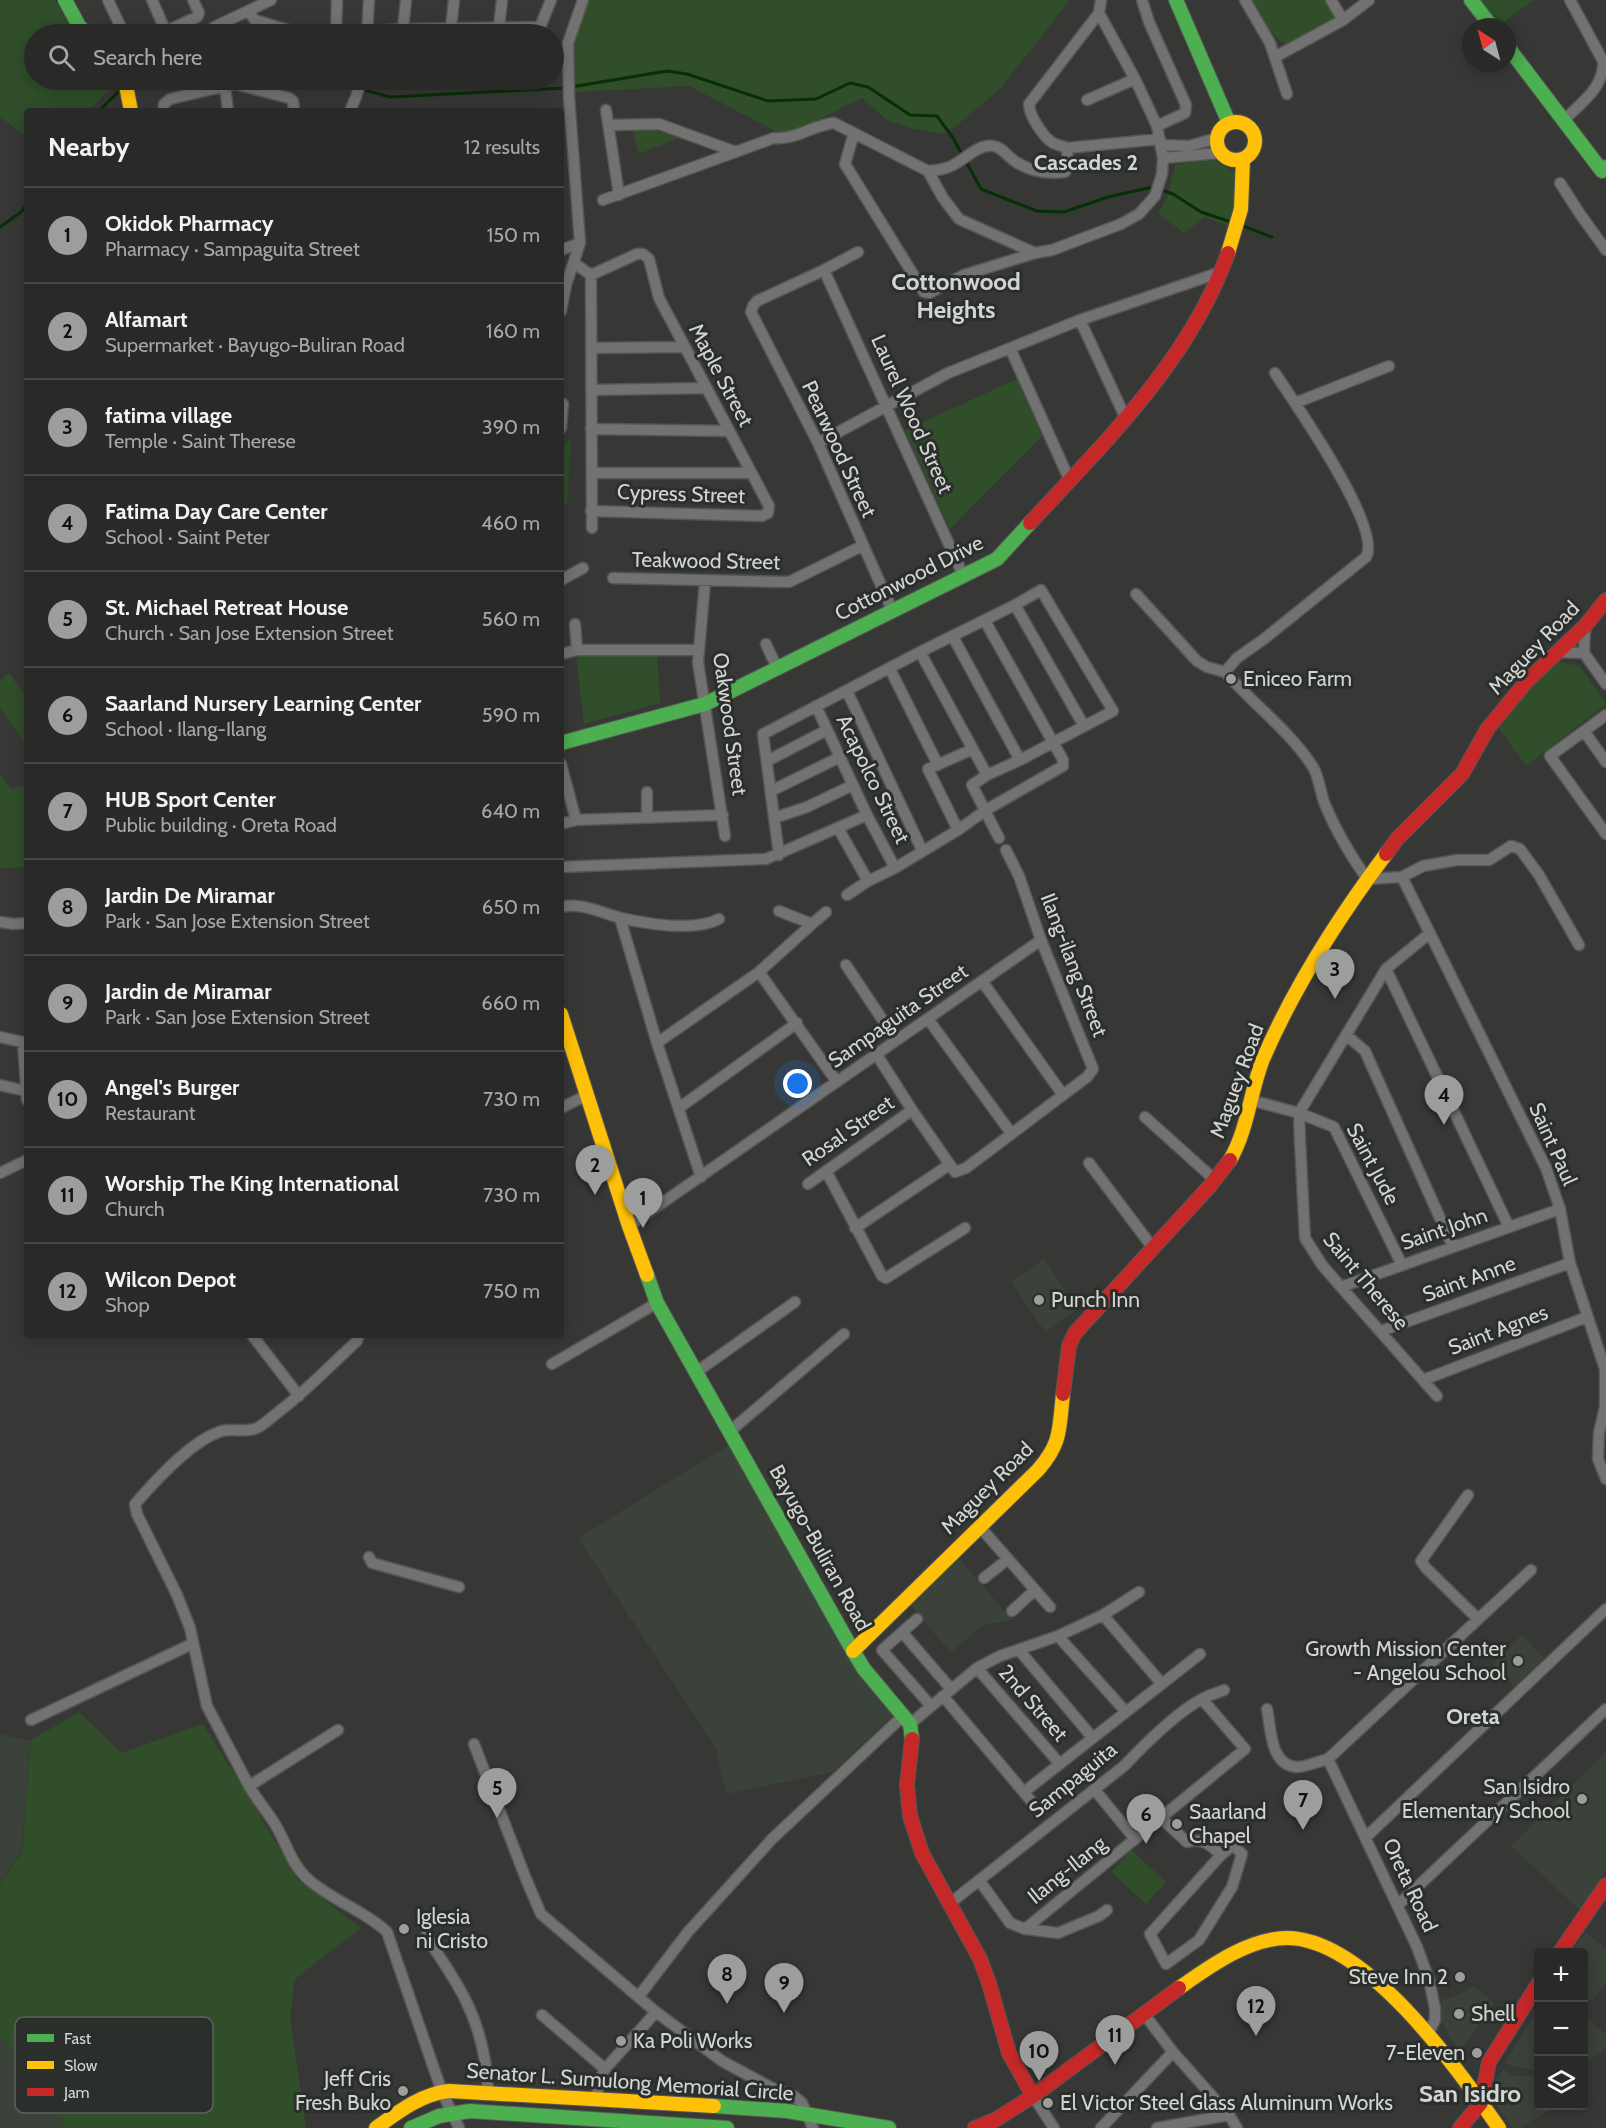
<!DOCTYPE html>
<html lang="en">
<head>
<meta charset="utf-8">
<style>
  :root { --surface:#292a28; --page:#353634; --text:#f1f3f6; --muted:#a5a7a8; --line:#454645; --accent:#9c9e9b }
  body { margin:0; font-family:Cabin,sans-serif; background:var(--page); color:var(--text) }
  .controls { position:absolute; right:18px; bottom:18px; display:grid; overflow:hidden; border-radius:6px; box-shadow:0 3px 15px #0003 }
  .controls button { width:54px; height:54px; display:grid; place-items:center; padding:0; border:0; border-bottom:2px solid var(--line); background:var(--surface); color:var(--text); font:30px sans-serif }
  .compass { position:absolute; left:1462px; top:18px; width:54px; height:54px; border-radius:50%; background:var(--surface); box-shadow:0 3px 15px #0003; rotate:324deg }
  .you { position:absolute; left:798px; top:1084px; width:21px; height:21px; margin:-15px; border:4px solid #fff; border-radius:50%; background:#1a73e8; box-shadow:0 0 0 9px #1a73e833 }
  .badge { display:grid; place-items:center; width:39px; height:39px; border-radius:50%; background:var(--accent); color:#111; font-size:20px; font-weight:700 }
  .pin { position:absolute; translate:-50% -50px; filter:drop-shadow(0 2px 3px #0008) }
  .pin::after { content:''; position:absolute; top:32px; width:21px; height:18px; background:inherit; clip-path:polygon(0 0,100% 0,50% 100%) }
  .list { margin:0; padding:0; list-style:none }
  h2 { display:flex; justify-content:space-between; align-items:center; height:78px; margin:0; padding:0 24px; font-size:26px }
  h2 small { font-size:20px; font-weight:400; color:var(--muted) }
  .list li { display:grid; grid-template-columns:39px 1fr auto; gap:18px; align-items:center; box-sizing:border-box; height:96px; padding:0 24px; border-top:2px solid var(--line) }
  .list b { display:block; font-size:22px; white-space:nowrap }
  .list p { margin:0; font-size:20px; white-space:nowrap; color:var(--muted) }
  .list em { font-size:20px; font-style:normal; color:var(--muted) }
  .icon { flex:none; width:33px; height:33px; fill:none; stroke:currentColor; stroke-width:2; stroke-linecap:round; stroke-linejoin:round }
  .map { position:relative; flex:none; width:1606px; height:2128px; overflow:hidden }
  .search { position:absolute; background:var(--surface); box-shadow:0 3px 15px #0003; left:24px; top:24px; width:540px; height:66px; display:flex; align-items:center; gap:15px; box-sizing:border-box; padding:0 21px; border-radius:33px; color:var(--muted); font-size:22px }
  .panel { position:absolute; background:var(--surface); box-shadow:0 3px 15px #0003; left:24px; top:108px; width:540px; height:1230px; border-radius:6px }
  .map>svg:first-child { display:block }
</style>
</head>
<body>
<div class="map">
<svg width="1606" height="2128" viewBox="0 0 1606 2128">
  <rect width="100%" height="100%" fill="#373836"/>
  <!-- built -->
  <path fill="#3a4239" d="M1044,1259l34,50 -33,23 -34,-50z
    M729,1445l165,269 -62,58 -106,22 -10,-46 -138,-210z
    M956,1555l56,65 -29,5 -32,28 -43,-51z
    M1522,1635l22,23 -30,29 -21,-23z
    M0,1734l31,7 -10,111 -21,32z
    M1606,1752v119l-25,40 -70,-65z
    M1586,1932l20,18v33l-15,18 -7,-6v-43h-13z
    M1474,1986l20,17 -35,50 -17,-31 -1,-9 1,-13 16,-5z
    M1538,2009v61l-18,-2 -15,-5z
    M1584,2017l22,17v15l-6,5 -16,7z
    M0,2036l68,92h-68z
    M1503,2070l12,6 23,-1v31h17l-35,22h-8l-19,-28v-16z"/>
  <!-- green -->
  <path fill="#2f4e29" d="M0,0h55l19,34h-40v46h85l-31,31h-61v26l-27,-20z
    M588,0h482l-70,89 -43,36 -15,9 -32,-6 -23,-8 -25,-22 -77,38 -96,-50 -115,6v-49z
    M1253,0h73l9,14v7l-48,24c-15,-9 -29,-28 -34,-45z
    M1478,0h56l-36,26z
    M651,129l28,9 -40,16 -7,-24z
    M1213,158l7,6 18,9 -7,54 -26,-10 -21,16 -26,-20 10,-18 7,-30z
    M1017,379l25,57 -92,93 -45,-99z
    M571,436l-4,70 -6,-9v-46z
    M657,653l3,50 -76,21 -8,-70z
    M1550,660l30,6 26,38 -80,62 -31,-43z
    M9,673l18,25v48l-27,-38v-28z
    M0,773l11,16 12,-3 4,2v79l-27,1z
    M79,1712l42,41 82,-29 46,73 48,82 64,49 -66,51 -5,38 16,111h-238l-68,-92v-151l22,-33 9,-112z
    M1131,1850l35,32 -20,22 -35,-32z"/>
  <g fill="none" stroke-linecap="round" stroke-linejoin="round">
    <!-- stream -->
    <path stroke="#072f05" stroke-width="3" d="M326,80l29,7
      M361,89l29,8 175,-9 102,-17 20,3 81,27 48,-2 34,-16 18,4 42,28 27,1 16,22 28,51 56,22 27,1 44,-15 45,-10 20,7 28,18 33,11
      M99,111l20,-20
      M1243,226l29,11
      M0,227l21,-15 6,-8"/>
    <!-- street casing -->
    <g stroke="#555654" stroke-width="13">
      <path id="street" d="M108,0l16,34
        M152,0l14,32
        M1142,0l7,22 37,83 -1,8 -28,13
        M1245,0l25,43 17,51
        M1331,0l12,20
        M248,11l7,9 46,14
        M1099,13l-70,91c0,11 14,33 24,39 4,2 10,3 14,5l93,-9
        M214,27l57,-27
        M499,27l3,-27
        M451,28l3,-28
        M403,29l3,-29
        M160,34l37,-17 2,-4 -6,-13
        M336,34l1,-34
        M338,34l65,-5 137,-2 11,-27
        M367,34l2,-34
        M1275,57l68,-37 26,-20
        M225,86l3,25
        M1087,100l48,-21
        M606,110l13,85
        M163,111l1,-7 6,-5 65,-15 54,14 4,3 1,10
        M350,111l6,-14 5,-17
        M1563,121c17,-17 42,-34 40,-60l-33,-61
        M609,125l50,-1 77,28
        M854,133l-9,31 79,128 5,1 35,-18 71,-22
        M1161,145l28,1 28,-8
        M1163,158l57,-5
        M928,171c6,-1 13,-1 18,-3 16,-4 29,-24 47,-22 9,1 15,11 23,16 15,10 31,12 49,10l3,-6 -1,-18
        M1560,183l20,31 26,36
        M603,200l171,-62c22,2 39,-13 60,-15l94,48 15,27 16,21 76,34 17,-3 69,-26 18,-10 16,-18 7,-22 1,-16 -6,-32 -22,-47 -36,-66 2,-13
        M561,250l19,-7
        M858,252l-34,18 -67,31 -4,5 -2,6 67,131 74,167
        M574,263l17,12 46,-21h6l6,5 10,39 110,208 -1,7 -6,3 -171,-5
        M824,270l139,305
        M591,275l1,253
        M561,311l5,-26 14,-42 -11,-146 -1,-54 15,-43
        M1080,320l46,99
        M591,348l92,-1
        M1010,348l60,133
        M1275,373c19,29 108,155 91,184l-102,82 -27,19 -12,14c28,32 65,59 88,95 7,12 7,27 13,40 11,26 25,49 41,72l35,-2 144,291 14,41 10,54 35,106v38l-6,26 -1,26 8,20
        M592,390l114,-2
        M1295,403l94,-37
        M561,428l2,-24
        M591,429l138,2
        M818,443l130,-70 132,-53 141,-48
        M592,473h158
        M613,578l176,4 73,-36
        M561,580l22,-12
        M705,582l-7,80 27,174
        M1136,594l61,67 10,6 18,5
        M1015,605l69,121
        M575,624l2,26
        M953,637l67,123
        M766,644l11,24
        M920,652l67,123
        M1557,652l27,1 1,-27
        M1584,653l22,31
        M561,654l16,-4h122
        M890,669l48,96
        M847,691l75,159
        M816,706l51,109 28,53
        M1606,715l-56,41 56,78
        M1584,731l22,31
        M767,761l60,-31
        M561,764l15,56
        M771,791l69,-34
        M647,818v-26
        M774,818l33,-11 46,-22
        M561,824l15,-4 147,-5
        M838,828l30,53
        M958,830l-30,-61 45,-20
        M779,855l-16,-121 157,-82 95,-47 26,-15 72,121 -93,49 -33,15 -15,10 27,53
        M561,867l205,-8 101,-44
        M1402,877l21,-11 34,-6h32l22,-14 9,3 19,26 40,70
        M847,895l21,-14 27,-13 63,-38 28,-20 77,-44v-6l-78,-139
        M561,907c21,-5 40,6 60,11 27,6 73,14 98,1
        M620,918l37,125 44,134
        M0,922l13,2 14,-1
        M812,924l14,-12
        M1430,933l-44,36 -87,144 1,28 5,97 17,27 19,22 96,109
        M846,965l50,75
        M1386,969l123,258
        M759,972l78,110
        M982,981l81,114
        M928,1019l83,114
        M1346,1035l19,16 88,196
        M0,1037l27,6
        M23,1042l4,58
        M657,1043l102,-71 53,-48 -33,-13
        M877,1055l35,55 43,62 11,-4 121,-91 6,-8 -52,-129 -22,-64 -13,-26
        M0,1085l26,6
        M1250,1100l49,13 35,14 68,138
        M561,1108l26,-13
        M679,1108l118,-85
        M1145,1117l70,63
        M1089,1163l64,85
        M826,1171l56,105 4,2 79,-50
        M0,1173l27,-13
        M808,1184l104,-74
        M629,1226l412,-286
        M855,1228l94,-63
        M1341,1287l219,-78
        M1381,1331l189,-68
        M252,1335l47,61
        M552,1364l105,-61
        M695,1373l100,-71
        M1423,1380l164,-63
        M729,1432l115,-98
        M1468,1495l-47,66 5,7 52,51
        M980,1527l70,80
        M369,1557l3,6 87,24
        M984,1578l24,-19
        M1012,1611l23,-21
        M1103,1615l59,69
        M917,1619l-35,31 49,56
        M902,1632l49,57
        M1058,1636l68,76
        M1019,1650l73,87
        M977,1668l82,95
        M943,1696l89,106
        M1267,1709c4,19 3,56 29,58 10,0 23,-6 32,-8l203,-189
        M31,1720l161,-76
        M910,1724l67,-56 23,-12 58,-20 45,-21 36,-23
        M338,1730l-89,56 -42,-80 -17,-78 -13,-33 -40,-81 -2,-10c20,-23 55,-62 84,-72 12,-5 28,2 40,-5 8,-5 15,-12 22,-17 27,-21 51,-46 76,-69l2,-6
        M474,1744l52,135 15,35 115,98 66,49 48,26 24,9 8,7 11,25
        M1328,1759l89,188 12,33 6,28v12l-6,12
        M249,1786c7,12 16,23 24,35 13,19 17,43 36,59 24,21 56,31 78,52l55,160 17,36
        M1094,1789l41,50
        M1024,1792l176,-138
        M1161,1818l26,24c16,-4 22,2 34,13
        M1366,1837l240,-228
        M1233,1845l9,9 -10,33 -33,53 -33,24 -16,-30 71,-79z
        M979,1880l31,43 15,6 33,4 41,-17 8,-6
        M949,1904l175,-138c20,-21 53,-54 78,-67 7,-4 15,-6 22,-9
        M1398,1905l208,-196
        M1025,1929l220,-180 -43,-50
        M426,1936c13,20 28,41 39,63 14,28 22,62 23,93
        M639,1996l49,-64 84,-93 131,-123
        M1144,2014l29,38 56,63 8,13
        M542,2015l63,54
        M1033,2096l21,32
        M597,2099l1,-16 7,-14 51,-57
        M1101,2128l72,-76
        M1157,2128l72,-13"/>
    </g>
    <!-- fast casing -->
    <g stroke="#555654" stroke-width="16">
      <path id="fast" d="M65,0l14,26 8,8
        M1176,0l53,123
        M1471,0l21,27
        M1507,46l95,125 4,-4
        M561,743l144,-39 292,-145 33,-36
        M647,1275l10,28 196,348 11,18 46,55 2,15
        M714,2106l73,5 102,17
        M411,2128l28,-12 31,-5 257,17"/>
    </g>
    <!-- slow casing -->
    <g stroke="#555654" stroke-width="16">
      <path id="slow" d="M125,80l6,31
        M1217 141a19 19 0 1 1 38 0a19 19 0 1 1-38 0Z
        M1228,253l13,-44 2,-50
        M561,1014l68,212 18,49
        M1230,1160c18,-31 20,-68 33,-101 32,-74 75,-141 123,-205
        M853,1651l185,-181c24,-27 21,-42 25,-76
        M1179,1988c30,-21 68,-49 107,-50 79,-1 172,131 213,190
        M376,2128c22,-16 45,-34 73,-37l265,15"/>
    </g>
    <!-- jam casing -->
    <g stroke="#555654" stroke-width="16">
      <path id="jam" d="M1030,523c75,-81 160,-163 198,-270
        M1386,854l11,-15 65,-65 26,-46 39,-47 58,-55 21,-26
        M1063,1394l6,-48 6,-13 134,-146 21,-27
        M912,1739l-5,46 3,31 12,37 58,106 9,24 20,70 24,43
        M1560,1952l46,-67
        M975,2128l20,-8 38,-24 146,-108
        M1460,2128l21,-25 8,-41 49,-78"/>
    </g>
    <!-- street -->
    <use href="#street" stroke="#717271" stroke-width="10"/>
    <!-- fast -->
    <use href="#fast" stroke="#4caf50" stroke-width="14"/>
    <!-- slow -->
    <use href="#slow" stroke="#ffc107" stroke-width="14"/>
    <!-- jam -->
    <use href="#jam" stroke="#c62828" stroke-width="14"/>
  </g>
  <!-- markers -->
  <g fill="#9c9e9b" stroke="#2b2f2b" stroke-width="2">
    <circle cx="1231" cy="679" r="6"/>
    <circle cx="1039" cy="1300" r="6"/>
    <circle cx="1518" cy="1661" r="6"/>
    <circle cx="1582" cy="1799" r="6"/>
    <circle cx="1177" cy="1824" r="6"/>
    <circle cx="404" cy="1929" r="6"/>
    <circle cx="1460" cy="1977" r="6"/>
    <circle cx="1459" cy="2014" r="6"/>
    <circle cx="621" cy="2041" r="6"/>
    <circle cx="1477" cy="2053" r="6"/>
    <circle cx="403" cy="2091" r="6"/>
    <circle cx="1048" cy="2103" r="6"/>
  </g>
  <g text-anchor="middle" stroke-width="6" stroke-linejoin="round" paint-order="stroke">
    <!-- street labels -->
    <g font-size="21" fill="#d3d5d2" stroke="#2b2f2b">
      <text transform="translate(721 375) rotate(62)" y="7">Maple Street</text>
      <text transform="translate(912 414) rotate(66)" y="7">Laurel Wood Street</text>
      <text transform="translate(839 449) rotate(65)" y="7">Pearwood Street</text>
      <text transform="translate(681 494) rotate(2)" y="7">Cypress Street</text>
      <text transform="translate(706 561) rotate(1)" y="7">Teakwood Street</text>
      <text transform="translate(909 578) rotate(-27)" y="7">Cottonwood Drive</text>
      <text transform="translate(1534 648) rotate(-46)" y="7">Maguey Road</text>
      <text transform="translate(730 724) rotate(82)" y="7">Oakwood Street</text>
      <text transform="translate(873 779) rotate(64)" y="7">Acapolco Street</text>
      <text transform="translate(1074 965) rotate(69)" y="7">Ilang-ilang Street</text>
      <text transform="translate(898 1016) rotate(-35)" y="7">Sampaguita Street</text>
      <text transform="translate(1237 1081) rotate(-70)" y="7">Maguey Road</text>
      <text transform="translate(848 1131) rotate(-35)" y="7">Rosal Street</text>
      <text transform="translate(1553 1144) rotate(66)" y="7">Saint Paul</text>
      <text transform="translate(1373 1164) rotate(62)" y="7">Saint Jude</text>
      <text transform="translate(1444 1229) rotate(-19)" y="7">Saint John</text>
      <text transform="translate(1469 1279) rotate(-20)" y="7">Saint Anne</text>
      <text transform="translate(1366 1281) rotate(50)" y="7">Saint Therese</text>
      <text transform="translate(1498 1330) rotate(-21)" y="7">Saint Agnes</text>
      <text transform="translate(987 1488) rotate(-45)" y="7">Maguey Road</text>
      <text transform="translate(820 1548) rotate(61)" y="7">Bayugo-Buliran Road</text>
      <text transform="translate(1033 1703) rotate(49)" y="7">2nd Street</text>
      <text transform="translate(1073 1780) rotate(-39)" y="7">Sampaguita</text>
      <text transform="translate(1067 1870) rotate(-39)" y="7">Ilang-Ilang</text>
      <text transform="translate(1410 1885) rotate(65)" y="7">Oreta Road</text>
      <text transform="translate(630 2082) rotate(4)" y="7">Senator L. Sumulong Memorial Circle</text>
    </g>
    <!-- poi labels -->
    <g font-size="21" fill="#d3d5d2" stroke="#2b2f2b" text-anchor="start">
      <text x="1243" y="686">Eniceo Farm</text>
      <text x="1051" y="1307">Punch Inn</text>
      <text x="1506" y="1656" text-anchor="end">Growth Mission Center<tspan x="1506" dy="24">- Angelou School</tspan></text>
      <text x="1570" y="1794" text-anchor="end">San Isidro<tspan x="1570" dy="24">Elementary School</tspan></text>
      <text x="1189" y="1819">Saarland<tspan x="1189" dy="24">Chapel</tspan></text>
      <text x="416" y="1924">Iglesia<tspan x="416" dy="24">ni Cristo</tspan></text>
      <text x="1448" y="1984" text-anchor="end">Steve Inn 2</text>
      <text x="1471" y="2021">Shell</text>
      <text x="633" y="2048">Ka Poli Works</text>
      <text x="1465" y="2060" text-anchor="end">7-Eleven</text>
      <text x="391" y="2086" text-anchor="end">Jeff Cris<tspan x="391" dy="24">Fresh Buko</tspan></text>
      <text x="1060" y="2110">El Victor Steel Glass Aluminum Works</text>
    </g>
    <!-- neighbourhood labels -->
    <g font-size="22" font-weight="bold" fill="#d3d5d2" stroke="#2b2f2b">
      <text x="1086" y="170">Cascades 2</text>
      <text x="1473" y="1724">Oreta</text>
    </g>
    <!-- quarter labels -->
    <g font-size="24" font-weight="bold" fill="#d3d5d2" stroke="#2b2f2b">
      <text x="956" y="290">Cottonwood<tspan x="956" dy="28">Heights</tspan></text>
      <text x="1470" y="2102">San Isidro</text>
    </g>
  </g>
  <!-- legend -->
  <rect x="15" y="2017" width="198" height="96" rx="9" fill="#2b2f2b" stroke="#5d615d" stroke-width="1.5"/>
  <rect x="27" y="2034" width="27" height="8" fill="#4caf50"/>
  <rect x="27" y="2061" width="27" height="8" fill="#ffc107"/>
  <rect x="27" y="2088" width="27" height="8" fill="#c62828"/>
  <g font-size="16" fill="#d3d5d2">
    <text x="64" y="2044">Fast</text>
    <text x="64" y="2071">Slow</text>
    <text x="64" y="2098">Jam</text>
  </g>
</svg>
<div class="controls">
<button>+</button>
<button>−</button>
<button><svg class="icon" aria-label="layers" viewBox="0 0 24 24"><path d="M12 4l9 5-9 5-9-5zM3 14l9 5 9-5"/></svg></button>
</div>
<svg class="compass" viewBox="-18 -18 36 36"><path d="M0-13l5 13h-10z" fill="#e53935"/><path d="M0 13l5-13h-10z" fill="#a5a7a8"/></svg>
<div class="you"></div>
<div class="pin badge" style="left:643px;top:1228px">1</div>
<div class="pin badge" style="left:595px;top:1195px">2</div>
<div class="pin badge" style="left:1335px;top:999px">3</div>
<div class="pin badge" style="left:1444px;top:1125px">4</div>
<div class="pin badge" style="left:497px;top:1818px">5</div>
<div class="pin badge" style="left:1146px;top:1844px">6</div>
<div class="pin badge" style="left:1303px;top:1830px">7</div>
<div class="pin badge" style="left:727px;top:2004px">8</div>
<div class="pin badge" style="left:784px;top:2013px">9</div>
<div class="pin badge" style="left:1039px;top:2081px">10</div>
<div class="pin badge" style="left:1115px;top:2065px">11</div>
<div class="pin badge" style="left:1256px;top:2036px">12</div>
<div class="search"><svg class="icon" aria-label="search" viewBox="0 0 24 24"><circle cx="10" cy="10" r="6"/><path d="M15 15l6 6"/></svg>Search here</div>
<section class="panel">
<h2>Nearby<small>12 results</small></h2>
<ul class="list">
<li><span class="badge">1</span><div><b>Okidok Pharmacy</b><p>Pharmacy · Sampaguita Street</p></div><em>150 m</em></li>
<li><span class="badge">2</span><div><b>Alfamart</b><p>Supermarket · Bayugo-Buliran Road</p></div><em>160 m</em></li>
<li><span class="badge">3</span><div><b>fatima village</b><p>Temple · Saint Therese</p></div><em>390 m</em></li>
<li><span class="badge">4</span><div><b>Fatima Day Care Center</b><p>School · Saint Peter</p></div><em>460 m</em></li>
<li><span class="badge">5</span><div><b>St. Michael Retreat House</b><p>Church · San Jose Extension Street</p></div><em>560 m</em></li>
<li><span class="badge">6</span><div><b>Saarland Nursery Learning Center</b><p>School · Ilang-Ilang</p></div><em>590 m</em></li>
<li><span class="badge">7</span><div><b>HUB Sport Center</b><p>Public building · Oreta Road</p></div><em>640 m</em></li>
<li><span class="badge">8</span><div><b>Jardin De Miramar</b><p>Park · San Jose Extension Street</p></div><em>650 m</em></li>
<li><span class="badge">9</span><div><b>Jardin de Miramar</b><p>Park · San Jose Extension Street</p></div><em>660 m</em></li>
<li><span class="badge">10</span><div><b>Angel's Burger</b><p>Restaurant</p></div><em>730 m</em></li>
<li><span class="badge">11</span><div><b>Worship The King International</b><p>Church</p></div><em>730 m</em></li>
<li><span class="badge">12</span><div><b>Wilcon Depot</b><p>Shop</p></div><em>750 m</em></li>
</ul>
</section>
</div>
</body>
</html>
